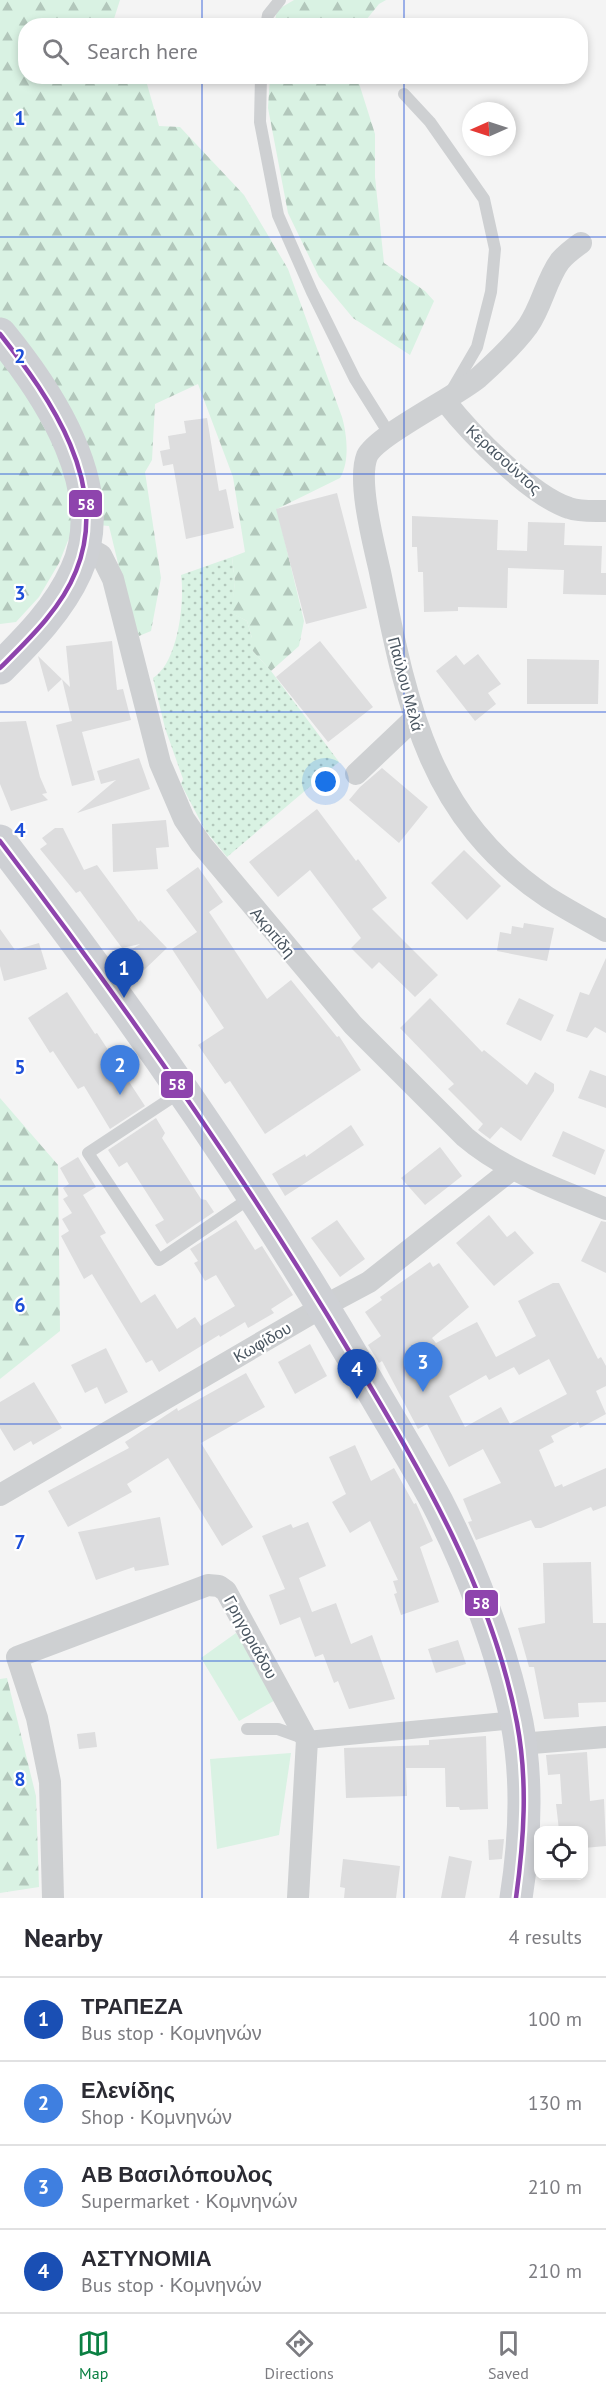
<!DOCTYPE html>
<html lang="en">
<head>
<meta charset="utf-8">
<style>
  :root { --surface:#fff; --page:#f2f2f3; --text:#2b2b33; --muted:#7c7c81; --line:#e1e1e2; --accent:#0b8043 }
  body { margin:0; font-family:"PT Sans",sans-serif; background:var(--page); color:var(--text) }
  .controls { position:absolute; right:18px; bottom:18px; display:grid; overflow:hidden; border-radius:12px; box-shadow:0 3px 9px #0003 }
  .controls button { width:54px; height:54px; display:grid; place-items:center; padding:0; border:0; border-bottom:2px solid var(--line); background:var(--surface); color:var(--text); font:30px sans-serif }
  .compass { position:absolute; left:462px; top:102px; width:54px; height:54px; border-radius:50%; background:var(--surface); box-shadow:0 3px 9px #0003; rotate:267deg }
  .you { position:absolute; left:326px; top:782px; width:21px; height:21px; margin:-15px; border:4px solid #fff; border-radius:50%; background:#1a73e8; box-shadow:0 0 0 9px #1a73e833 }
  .badge { display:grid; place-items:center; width:39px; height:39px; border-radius:50%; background:var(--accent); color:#fff; font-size:20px; font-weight:700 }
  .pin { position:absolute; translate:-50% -50px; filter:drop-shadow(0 2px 3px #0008) }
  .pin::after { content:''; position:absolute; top:32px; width:21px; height:18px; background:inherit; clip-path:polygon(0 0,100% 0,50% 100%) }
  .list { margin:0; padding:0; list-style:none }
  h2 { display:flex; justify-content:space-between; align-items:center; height:78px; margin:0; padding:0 24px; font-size:26px }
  h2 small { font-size:20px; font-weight:400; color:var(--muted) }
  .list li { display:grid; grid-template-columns:39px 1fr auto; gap:18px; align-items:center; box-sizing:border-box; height:84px; padding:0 24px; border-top:2px solid var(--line) }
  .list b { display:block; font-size:22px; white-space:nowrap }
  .list p { margin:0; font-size:20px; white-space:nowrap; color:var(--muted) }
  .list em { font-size:20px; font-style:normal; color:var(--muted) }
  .icon { flex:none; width:33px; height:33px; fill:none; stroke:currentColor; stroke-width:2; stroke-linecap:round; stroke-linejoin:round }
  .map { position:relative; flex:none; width:606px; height:1898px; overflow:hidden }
  .search { position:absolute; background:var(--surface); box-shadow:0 3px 9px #0003; left:18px; right:18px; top:18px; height:66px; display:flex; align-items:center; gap:15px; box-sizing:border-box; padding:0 21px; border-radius:24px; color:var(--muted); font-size:22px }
  .sheet { height:414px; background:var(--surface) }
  nav { display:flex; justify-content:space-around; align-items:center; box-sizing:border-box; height:84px; border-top:2px solid var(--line); background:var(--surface); font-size:16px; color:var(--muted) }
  nav a { display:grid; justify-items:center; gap:3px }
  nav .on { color:var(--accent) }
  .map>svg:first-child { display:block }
</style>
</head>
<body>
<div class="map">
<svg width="606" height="1898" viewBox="0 0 606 1898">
  <defs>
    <pattern id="grass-dots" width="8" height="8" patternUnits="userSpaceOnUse" patternTransform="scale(1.5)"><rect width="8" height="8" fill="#d9f2e3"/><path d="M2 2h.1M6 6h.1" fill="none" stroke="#b2c7bb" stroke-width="1.8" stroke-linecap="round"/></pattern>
    <pattern id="forest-firs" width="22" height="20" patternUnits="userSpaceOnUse" patternTransform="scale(1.5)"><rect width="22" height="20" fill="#d9f2e3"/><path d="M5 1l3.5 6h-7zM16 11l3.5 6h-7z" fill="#b2c7bb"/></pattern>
  </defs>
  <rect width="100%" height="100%" fill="#f4f4f4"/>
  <!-- grass -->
  <path fill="url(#grass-dots)" d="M232,557l3,25 -3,31 15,8 5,17v12l19,21 68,91 -112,95 -22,-27 -24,-46 2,-5 -18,-51 -12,-50c25,-15 32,-76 28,-103z"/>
  <!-- forest -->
  <path fill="url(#forest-firs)" d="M0,0h120l-8,25 -86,1v50l119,1 14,49 21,1 64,68 44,74 54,148c5,18 8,44 -2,61l-63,31 27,112 -5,25 -28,25 -19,-21v-12l-5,-17 -16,-8 4,-31 -3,-25 13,-5 -12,-75 -35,-93 -43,20 -3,56 -7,12 16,106 -10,53 -12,5 -7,-15 -23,-95 -34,-3 -16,40 -20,34 -23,25 -16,2z
    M294,0h92l-7,4 -17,21 -88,1 3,-16z
    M270,77h87l18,57v43l9,86 41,28 9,10 -24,54 -57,-37 -34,-41 -31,-64 -20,-105z
    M0,1098l58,67 2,166 -60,48z
    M7,1678l29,118 3,91 -39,6v-214z"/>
  <!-- park -->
  <path fill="#d9f2e3" d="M236,1633l41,66 -38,22 -38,-63z
    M291,1753l-12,82 -62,14 -7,-90z"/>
  <!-- building -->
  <path fill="#ddddde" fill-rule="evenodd" d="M207,418l12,73 7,-2 8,39 -48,11 -13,-75 -10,2 -3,-15 10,-2 -2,-13 18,-3 -2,-12z
    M337,493l30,115 -61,16 -30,-115z
    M412,516l86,4 -1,30 30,1 1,-29 37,1 -1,22 38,1 -1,27h5v22l-43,-1 1,-24 -56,-2 -1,40 -49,-1v4l-34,1 -1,-40h-5l-1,-25h-5z
    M112,641l5,49 6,-1 8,31 -49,12 13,48 -23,6 -16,-61 16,-4 -10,-42 -14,13 -10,-36 32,31 -4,-41z
    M320,641l53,66 -45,35 -52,-65z
    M478,654l23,30 -13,9 8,11 -21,17 -39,-50 20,-16 8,10z
    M527,659l72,1 -1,44h-71z
    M26,721l14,56 7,16 -5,1 6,6 -37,11 -11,-27v-62z
    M139,758l11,31 -73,24 39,-33 -15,4 -4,-13z
    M382,768l46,39 -29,36 -50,-43 11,-13z
    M317,809l39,52 2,-2 29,39 -15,11 66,66 -23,22 -36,-35 -7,7 -21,-21 10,-10 -51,-68 -32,27 -29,-35z
    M166,820l3,27 -13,1 2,21 -45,3 -1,-48z
    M55,828h8l21,42 13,-5 42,57 1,-2 27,28 -23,22 -17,10 -13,-19 26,-17 -18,4 -42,-57 -4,2 -36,-44 7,-5 -5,-6z
    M464,850l37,36 -34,34 -36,-37z
    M198,867l25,35 -14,10 58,87 24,-19 46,57 2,-1 22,34 -96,64 -35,-53 -5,3 -27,-39 26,-17 -52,-79 25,-17 -31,-42z
    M524,923l30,5 -7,33 -50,-10 3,-19 11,2 1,-8 11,2z
    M0,929l15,21 24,-7 8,26 -43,12 -4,-15z
    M606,958v75l-11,-6 -8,11 -21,-7 14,-39 9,3z
    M67,992l28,42 2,-1 48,73 -35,23 -26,-43 -6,3 -25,-38 -3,2 -22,-35z
    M430,998l52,54 2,-2 43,35 8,-13 19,12v7l-33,50 -20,-14 -11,12 -12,-9 5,-6 -35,-35 6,-5 -54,-56z
    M519,998l35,17 -13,26 -35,-17z
    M590,1070l16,6v32l-28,-10z
    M156,1118l9,15 -3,5 39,61 5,1 8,12 -47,32 -12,-19 9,-5 -37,-58 -8,5 -11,-17z
    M351,1125l13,20 -79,51 -13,-22 33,-20 1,3z
    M563,1131l42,19 -10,25 -43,-19z
    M440,1147l22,29 -37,29 -24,-27z
    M78,1157l18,30 -13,8 23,38 -6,3 41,67 14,-9 22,35 18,-12 6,9 34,-20 -19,-31 -11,6 -11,-18 4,-2 -8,-12 46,-29 19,30 7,-4 31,49 -22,14 3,4 -26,15 -3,-6 -25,15 -1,-2 -60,37 -7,-12 -6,3 -54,-89 -8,5 -23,-43 8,-5 -7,-12 10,-6 -9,-14 5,-3 -5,-8 6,-4 -9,-16z
    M489,1215l18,22 8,-6 19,22 -40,33 -38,-43z
    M337,1220l28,39 -25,18 -29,-39z
    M601,1221l5,1v51l-25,-12z
    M430,1262l3,5 6,-4 30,44 -37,31 4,5 41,-21 19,35 40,-21 -18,-35 35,-18h6l39,76 3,-2 5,9v20l-10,5 10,23 -26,14 -2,-6 -27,14 3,6 -15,8 16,37 7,-3 1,3 43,-19v38l-13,5 -2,-4 -50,21h-6l-4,-8 -55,20 -8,-18 4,-1 -9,-22 38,-16 -18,-34 -34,18 -22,-43 -9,5 -36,-68 -3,2 -11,-18 13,-9 -16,-24 17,-12 -2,-3zM549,1359l18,35 -57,30 -9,-17 -36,20 -16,-31 37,-21 3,5 25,-13 5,8z
    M310,1344l17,32 -32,18 -17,-32z
    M106,1348l22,44 -23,12 -8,-17 -12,6 -14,-28z
    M246,1373l19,34 -64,36 52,84 -31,19 -54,-88 -41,26 5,8 -64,35 -20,-36 81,-43 -4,-6 52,-34 1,3z
    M34,1382l28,46 -29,17 -2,-4 -17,10 -14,-23v-26z
    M355,1445l16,36 23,-13 20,36 2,-1 17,38 -13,6 19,55 -38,13 -7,-21 3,-1 -4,-12 5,-1 -28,-59 -20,12 -18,-31 14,-8 -17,-37z
    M160,1517l9,48 -34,6 -1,-4 -38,13 -18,-48z
    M308,1522l18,44 -27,12 13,34 24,-9 15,41 21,-9 23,64 -46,10 -11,-28 -4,2 -11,-29 -8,3 -15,-40 -20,8 -11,-30 16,-6 -23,-53 29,-12 2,4z
    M591,1562l2,61h13v79l-28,1 1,14 -35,2 -10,-52h-5l-11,-39 27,-5 -2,-60z
    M458,1640l8,24 -30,9 -8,-24z
    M95,1732l2,15 -18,2 -2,-15z
    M486,1736l2,73 -28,1 -1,-3h-13l-1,-39h-39l1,28 -61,2 -2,-50 85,-3v-5z
    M587,1752l3,49 14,-2 2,47 -22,2v-18h-25l-3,-26h6l-2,-30 -12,1 -2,-20z
    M504,1839l-2,20 -13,1 -1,-20z
    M449,1856l23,5 -7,37h-24z
    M343,1859l57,7 -4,32h-52l1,-10 -5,-1z"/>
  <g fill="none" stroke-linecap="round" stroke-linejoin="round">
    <!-- service -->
    <path stroke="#ced0d2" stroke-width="12" d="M266,26l2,-11 12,-15
      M261,76l-1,46 18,93 34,77 43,87 35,56
      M404,94l26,28 54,77 11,50 -4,43 -14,55 -25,43
      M182,1091l-94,62 71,107 94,-64
      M247,1729h31l28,10"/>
    <!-- pedestrian -->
    <path stroke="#ced0d2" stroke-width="18" d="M307,1740l209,-20"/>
    <!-- minor -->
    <path stroke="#ced0d2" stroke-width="22" d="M581,243c-7,5 -15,11 -21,18 -14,19 -18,45 -32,65 -14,19 -32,36 -50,52 -23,19 -102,58 -111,78 -10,25 7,89 13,116 27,132 47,244 167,325 19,12 39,23 59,34
      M445,401c26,33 85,94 124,107 11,4 25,3 37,3
      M85,546l16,9 12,24 47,184 24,56 17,25 152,181 112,112c41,35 92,51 141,72
      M356,774l58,-55
      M0,1495l324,-189 45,-24 142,-112
      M520,1744l86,-7
      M53,1898l-3,-116 -13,-64 -20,-61 191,-72 11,1 7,5 81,149 -9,158"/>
    <!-- secondary -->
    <path stroke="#ced0d4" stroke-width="33" d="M0,334c50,61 113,157 76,237 -17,38 -47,68 -76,97
      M0,841c133,172 258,352 367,540 23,40 48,80 70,121 33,64 66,150 80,221 11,58 8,118 -1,175"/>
    <!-- bus-1 casing -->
    <g stroke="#fff" stroke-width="9">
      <path id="bus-1" d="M0,334c51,65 111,151 76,237 -15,38 -48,69 -76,97
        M0,841c127,167 248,339 355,520 68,114 137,230 162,362 11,58 7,117 -1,175"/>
    </g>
    <!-- bus-1 -->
    <use href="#bus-1" stroke="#8e44ad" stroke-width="4.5"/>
  </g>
  <!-- grid -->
  <path fill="none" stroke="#1d4ed8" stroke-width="1.5" stroke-opacity="0.55" d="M202,0v26M404,0v26M202,76v1822M404,76v1822M0,237h606M0,474h606M0,712h606M0,949h606M0,1186h606M0,1424h606M0,1661h606"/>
  <g text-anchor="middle" stroke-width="4.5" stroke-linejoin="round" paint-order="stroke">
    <!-- street labels -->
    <g font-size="16" fill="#4a5661" stroke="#fff">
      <text transform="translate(504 459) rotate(42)" y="6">Κερασούντος</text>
      <text transform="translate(406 684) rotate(75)" y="6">Παύλου Μελά</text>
      <text transform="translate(273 932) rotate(50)" y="6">Ακριτίδη</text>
      <text transform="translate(262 1342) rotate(-30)" y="6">Κωφίδου</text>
      <text transform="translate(251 1637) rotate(61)" y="6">Γρηγοριάδου</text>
    </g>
  </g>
  <g font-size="20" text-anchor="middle" font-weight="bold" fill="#1d4ed8" stroke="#fff" stroke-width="4.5" stroke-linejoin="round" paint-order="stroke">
    <text x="20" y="125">1</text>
    <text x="20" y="363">2</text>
    <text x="20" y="600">3</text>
    <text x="20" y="837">4</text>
    <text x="20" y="1074">5</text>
    <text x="20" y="1312">6</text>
    <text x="20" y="1549">7</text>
    <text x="20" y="1786">8</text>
  </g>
  <g stroke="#fff" stroke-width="2">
    <rect x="68" y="489" width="35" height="29" rx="6" fill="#8e44ad"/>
    <rect x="160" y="1070" width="34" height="29" rx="6" fill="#8e44ad"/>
    <rect x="464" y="1589" width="35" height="28" rx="6" fill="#8e44ad"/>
  </g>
  <g font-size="16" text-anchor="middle" font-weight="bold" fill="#fff">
    <text x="86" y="510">58</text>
    <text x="177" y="1090">58</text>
    <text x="481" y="1609">58</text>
  </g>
</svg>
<div class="controls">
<button><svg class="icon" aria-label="locate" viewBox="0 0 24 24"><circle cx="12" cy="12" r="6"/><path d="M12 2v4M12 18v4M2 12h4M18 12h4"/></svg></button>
</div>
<svg class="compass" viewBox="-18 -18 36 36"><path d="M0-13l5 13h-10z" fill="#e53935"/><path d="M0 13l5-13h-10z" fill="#7c7c81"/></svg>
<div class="you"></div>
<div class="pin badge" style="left:124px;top:998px;background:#1a4fb4">1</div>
<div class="pin badge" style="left:120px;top:1095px;background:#3f7fe0">2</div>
<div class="pin badge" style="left:423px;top:1392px;background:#3f7fe0">3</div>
<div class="pin badge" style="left:357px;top:1399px;background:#1a4fb4">4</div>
<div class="search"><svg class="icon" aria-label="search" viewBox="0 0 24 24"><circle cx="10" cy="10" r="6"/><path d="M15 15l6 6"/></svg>Search here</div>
</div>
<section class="sheet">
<h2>Nearby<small>4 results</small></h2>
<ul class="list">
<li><span class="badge" style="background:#1a4fb4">1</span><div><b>ΤΡΑΠΕΖΑ</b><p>Bus stop · Κομνηνών</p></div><em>100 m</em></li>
<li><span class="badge" style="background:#3f7fe0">2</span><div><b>Ελενίδης</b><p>Shop · Κομνηνών</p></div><em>130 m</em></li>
<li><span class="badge" style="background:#3f7fe0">3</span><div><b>ΑΒ Βασιλόπουλος</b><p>Supermarket · Κομνηνών</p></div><em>210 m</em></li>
<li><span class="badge" style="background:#1a4fb4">4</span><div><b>ΑΣΤΥΝΟΜΙΑ</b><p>Bus stop · Κομνηνών</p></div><em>210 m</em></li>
</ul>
</section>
<nav>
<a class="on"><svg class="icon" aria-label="map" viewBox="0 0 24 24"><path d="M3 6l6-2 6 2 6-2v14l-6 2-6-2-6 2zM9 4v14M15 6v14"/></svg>Map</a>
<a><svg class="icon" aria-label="directions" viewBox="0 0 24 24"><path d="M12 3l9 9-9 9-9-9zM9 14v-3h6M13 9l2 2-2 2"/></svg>Directions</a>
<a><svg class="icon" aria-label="saved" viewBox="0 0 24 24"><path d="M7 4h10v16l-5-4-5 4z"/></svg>Saved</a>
</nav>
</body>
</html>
